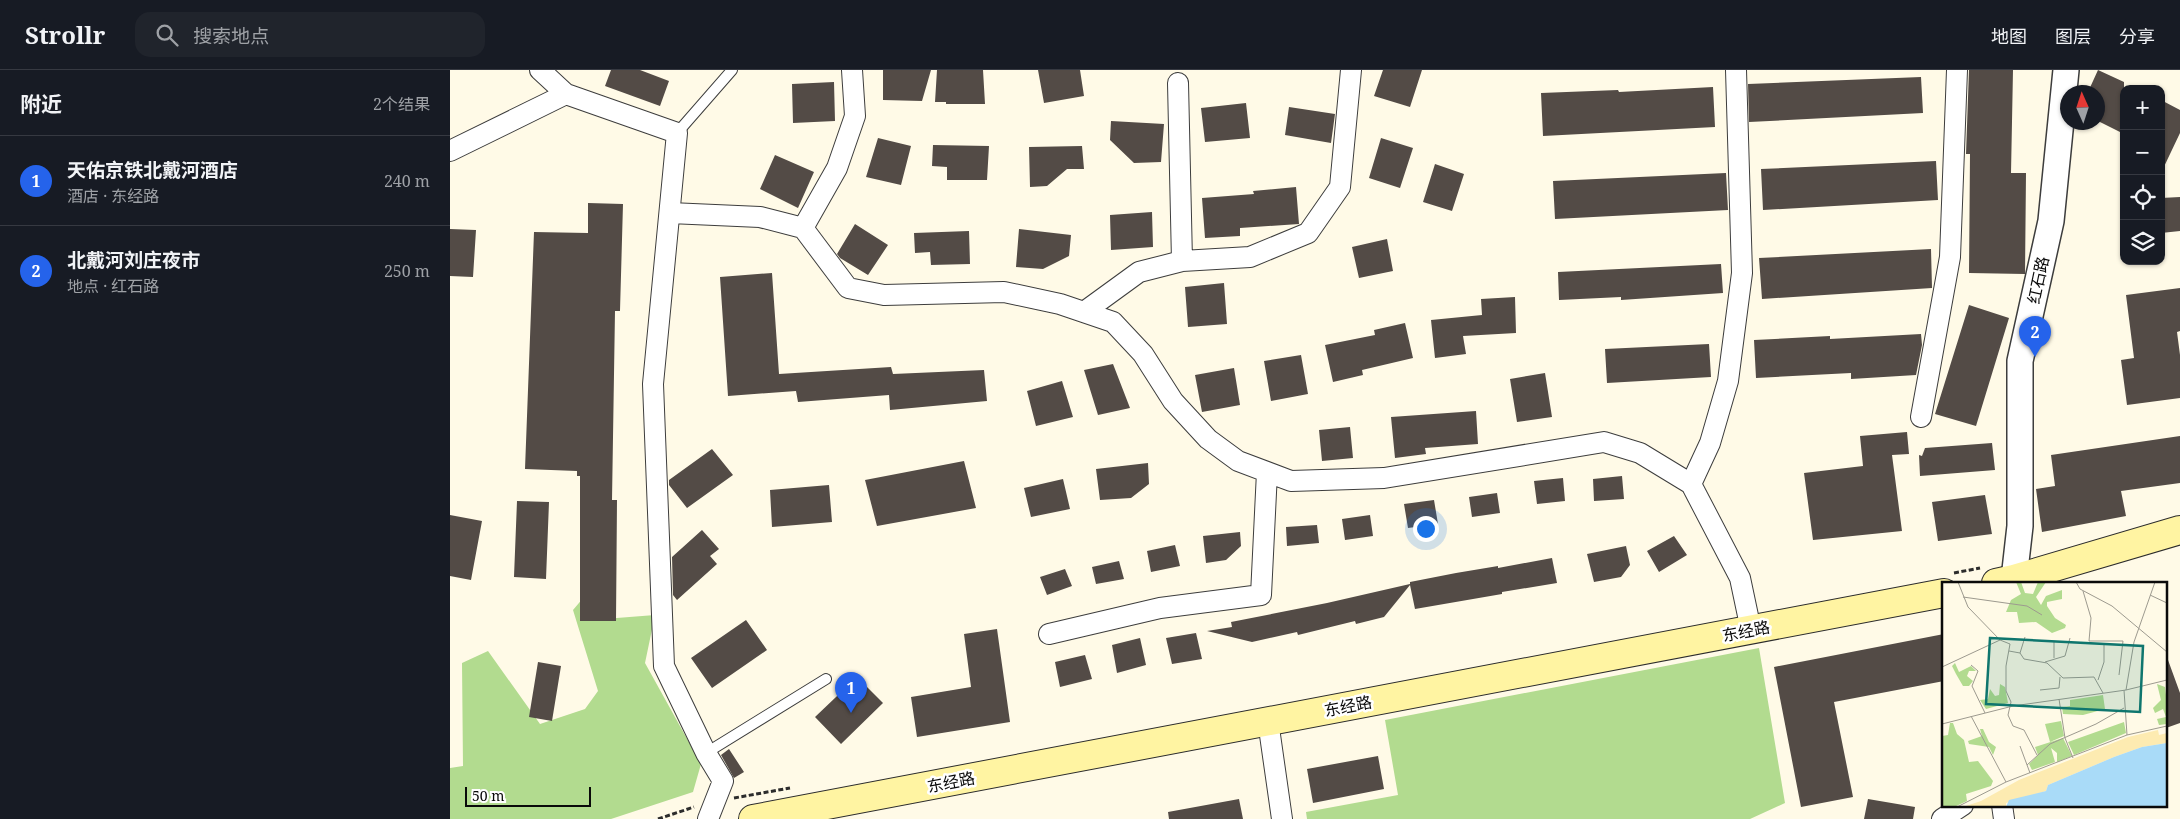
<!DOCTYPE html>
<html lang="zh">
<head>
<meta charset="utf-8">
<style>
  :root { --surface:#171b24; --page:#20242c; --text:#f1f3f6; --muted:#9ea1a6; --line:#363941; --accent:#2563eb }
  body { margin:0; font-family:"Noto Serif","Noto Sans SC",serif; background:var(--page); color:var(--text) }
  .controls { position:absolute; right:15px; top:15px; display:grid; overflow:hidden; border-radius:10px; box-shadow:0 1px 4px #0004 }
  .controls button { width:45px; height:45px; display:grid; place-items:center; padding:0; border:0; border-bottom:1px solid var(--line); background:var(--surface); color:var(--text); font:25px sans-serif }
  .compass { position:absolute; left:1610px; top:15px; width:45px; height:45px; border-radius:50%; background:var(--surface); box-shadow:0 1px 4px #0004; rotate:357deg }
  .scale { position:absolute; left:15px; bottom:12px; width:126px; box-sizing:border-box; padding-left:5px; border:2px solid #0a0a0a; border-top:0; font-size:14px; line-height:18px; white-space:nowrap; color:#0a0a0a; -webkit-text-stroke:4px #fff; paint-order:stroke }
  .you { position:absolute; left:975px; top:458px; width:18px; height:18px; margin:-12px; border:4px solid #fff; border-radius:50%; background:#1a73e8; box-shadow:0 0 0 8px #1a73e833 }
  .badge { display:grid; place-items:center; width:32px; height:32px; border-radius:50%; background:var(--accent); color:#fff; font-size:16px; font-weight:700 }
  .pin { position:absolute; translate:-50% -41px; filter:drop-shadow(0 1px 2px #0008) }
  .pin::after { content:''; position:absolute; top:26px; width:18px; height:15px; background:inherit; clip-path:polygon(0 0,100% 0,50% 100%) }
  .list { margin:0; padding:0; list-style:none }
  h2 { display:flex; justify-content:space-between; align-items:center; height:65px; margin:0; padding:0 20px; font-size:21px }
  h2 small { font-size:16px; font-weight:400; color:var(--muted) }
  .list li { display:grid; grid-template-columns:32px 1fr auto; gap:15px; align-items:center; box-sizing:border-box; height:90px; padding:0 20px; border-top:1px solid var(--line) }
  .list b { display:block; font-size:19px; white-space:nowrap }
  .list p { margin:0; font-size:16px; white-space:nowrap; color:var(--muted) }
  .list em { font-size:16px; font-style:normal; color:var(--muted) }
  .icon { flex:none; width:28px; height:28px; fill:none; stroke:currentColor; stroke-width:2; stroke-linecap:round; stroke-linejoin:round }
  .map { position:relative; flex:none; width:1730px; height:749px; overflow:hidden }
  header { display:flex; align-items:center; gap:30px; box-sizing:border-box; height:70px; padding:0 25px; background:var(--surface); border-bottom:1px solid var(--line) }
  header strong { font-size:24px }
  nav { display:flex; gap:28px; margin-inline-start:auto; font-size:18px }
  .search { width:350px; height:45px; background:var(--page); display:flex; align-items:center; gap:12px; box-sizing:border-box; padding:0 18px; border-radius:15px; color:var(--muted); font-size:19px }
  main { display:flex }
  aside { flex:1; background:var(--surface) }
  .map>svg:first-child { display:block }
</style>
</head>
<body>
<header>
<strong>Strollr</strong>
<div class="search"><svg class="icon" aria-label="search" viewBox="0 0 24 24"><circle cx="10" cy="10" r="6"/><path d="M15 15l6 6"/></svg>搜索地点</div>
<nav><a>地图</a><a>图层</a><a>分享</a></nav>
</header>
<main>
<aside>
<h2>附近<small>2个结果</small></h2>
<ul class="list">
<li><span class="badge">1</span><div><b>天佑京铁北戴河酒店</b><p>酒店 · 东经路</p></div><em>240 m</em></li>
<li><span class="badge">2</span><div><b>北戴河刘庄夜市</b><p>地点 · 红石路</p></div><em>250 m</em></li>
</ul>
</aside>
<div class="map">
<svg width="1730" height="749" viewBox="0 0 1730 749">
  <rect width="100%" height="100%" fill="#fffae7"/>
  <!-- forest -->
  <path fill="#b2db8f" d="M145,514l9,35 51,-4 -10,48 56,101 -8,28 -82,27h-161v-51l13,-2 -1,-103 26,-12 52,73 45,-15 13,-18 -25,-81z
    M1309,578l26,155 -35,16h-443l-1,-7 92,-17 -13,-75z"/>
  <!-- building -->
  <path fill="#534b46" d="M161,0h29l29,11 -9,25 -55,-20z
    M433,0h48l-9,31 -39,-1z
    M487,0h46l2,34h-39v-2h-11z
    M588,0h42l4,26 -40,7z
    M933,0h39l-12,37 -36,-11z
    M1519,0h44l-2,103h15l-1,101 -56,-1 1,-119h-4z
    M1648,0l26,12v52l-26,-13v-29h-10z
    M1471,7l2,36 -174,9 -1,-38z
    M384,12l1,39 -42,2 -1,-39z
    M1263,17l2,40 -172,9 -2,-43 77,-3 1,2z
    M1711,30l19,10v23l-19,40z
    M796,33l4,35 -45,4 -4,-34z
    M839,37l46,7 -4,29 -46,-8z
    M661,51l53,3 -3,38 -27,1 -24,-23z
    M428,68l33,8 -10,39 -35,-8z
    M931,68l32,10 -13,40 -31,-10z
    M483,75l56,1 -2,34h-40v-13l-15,-1z
    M632,76l2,23h-17l-20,17 -17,1 -1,-40z
    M325,85l39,17 -16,36 -38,-19z
    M1486,91l2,39 -175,10 -2,-41z
    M985,94l29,10 -12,37 -29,-9z
    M1276,103l2,37 -173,9 -2,-38z
    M846,117l3,37 -59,4v8l-35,2 -3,-40 52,-4 -1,-3z
    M1730,127v34l-19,2v-35z
    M138,133l35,1 -3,107h-5l-3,189h5l-1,121h-36v-145h-3v-5l-52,-2 9,-237 54,1z
    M702,142l1,35 -42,3 -1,-35z
    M405,154l33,21 -20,30 -28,-17 -3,-4z
    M0,159l26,1 -3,47 -23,-1z
    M569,159l52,6 -2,21 -26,13 -27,-2z
    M519,161l1,33 -39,1 -1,-13 -15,1 -1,-20z
    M937,169l6,32 -34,7 -7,-31z
    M1481,179l1,39 -170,11 -3,-41z
    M1271,194l2,29 -102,7v-3l-62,3 -1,-28z
    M322,203l7,101 112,-7 2,7 91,-4 3,31 -97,9 -1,-15 -91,7 -2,-11 -68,5 -8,-119z
    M774,213l3,41 -39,3 -3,-40z
    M1730,218v43l-3,1 3,23v43l-53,7 -6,-45 13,-2 -8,-63z
    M1065,227l1,36 -53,3 3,18 -31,4 -4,-38 51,-5 -1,-16z
    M1519,235l40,13 -33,108 -41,-12z
    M955,253l8,35 -51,12 1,5 -30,7 -8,-37 50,-10 -1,-5z
    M1471,264l1,11 -6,30 -65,4v-6l-95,5 -2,-38 76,-4v3z
    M1259,274l2,33 -104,6 -2,-34z
    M851,285l7,39 -37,7 -7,-40z
    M663,294l17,44 -32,7 -14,-45z
    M784,298l6,37 -38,7 -7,-37z
    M1095,303l7,44 -35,5 -7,-43z
    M612,311l11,36 -37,9 -9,-35z
    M1026,341l2,33 -53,4 1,6 -31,4 -4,-41z
    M900,357l3,31 -31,3 -3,-31z
    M1457,362l2,22 -17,1 10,76 -89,9 -9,-67 59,-7 -3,-30z
    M1730,366v47l-59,8 5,25 -84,16 -6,-43 19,-3 -4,-31z
    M1542,373l3,27 -75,6 -1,-21 3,1 3,-8z
    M262,379l21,26 -46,33 -18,-23v-5z
    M514,391l12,47 -99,18 -12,-46z
    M698,393l1,21 -18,14 -31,2 -4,-31z
    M1172,406l2,23 -30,2 -1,-22z
    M1113,408l2,23 -28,3 -3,-23z
    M613,409l7,30 -39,8 -7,-29z
    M379,415l3,37 -60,5 -2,-37z
    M1047,423l3,20 -28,4 -3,-20z
    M1535,425l7,39 -54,7 -6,-39z
    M984,430l4,24 -30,4 -4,-24z
    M67,431l32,1 -3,77 -32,-2z
    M0,445l32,6 -11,59 -21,-4z
    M920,445l3,21 -28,4 -3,-21z
    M867,455l2,18 -32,3 -1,-19z
    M252,460l17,19 -9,7 7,8 -40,36 -4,-5 -1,-38z
    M790,462l1,14 -15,14 -20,3 -3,-27z
    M1224,466l13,19 -28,17 -12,-21z
    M725,475l5,21 -29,6 -4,-21z
    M1176,476l4,19 -9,12 -27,5 -7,-28z
    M1102,488l5,25 -55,9v2l-87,15 -5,-24 -26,32 -28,7 -1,-3 -57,14 -1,-3 -45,10 -45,-11 25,-4 -1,-5 96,-19 83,-19v-2l46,-9 42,-7v2z
    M669,491l5,18 -28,5 -4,-17z
    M615,499l7,17 -25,9 -7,-18z
    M296,550l21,30 -55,38 -21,-30z
    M547,559l13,93 -93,15 -6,-40 60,-10 -7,-53z
    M746,563l6,26 -30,5 -6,-26z
    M1494,564v47l-110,21 19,95 -52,10 -27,-140z
    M690,568l6,27 -29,8 -5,-28z
    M635,585l7,24 -32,8 -5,-25z
    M1716,590h2l12,33v30l-14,5z
    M88,592l23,4 -9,55 -23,-4z
    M407,607l26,26 -42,41 -26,-27z
    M279,679l15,23 -10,6 -13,-23z
    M928,686l6,33 -71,14 -6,-34z
    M789,729l4,20h-74l-1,-7z
    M1418,729l47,8 -2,12h-49z"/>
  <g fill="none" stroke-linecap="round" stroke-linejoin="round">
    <!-- service casing -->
    <g stroke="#3d3d3d" stroke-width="12">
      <path id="service" d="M227,63l55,-63
        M256,683l120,-74"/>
    </g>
    <!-- minor casing -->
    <g stroke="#3d3d3d" stroke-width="22">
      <path id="minor" d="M90,0l26,24 111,39 -24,251 11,282 42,87 17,28 -15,38
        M728,13l4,178
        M0,81l116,-57
        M220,143l90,4 43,11 45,60 36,7 120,-3 56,12 53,18 30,32 30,47 35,38 30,22 53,20 93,-3 220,-36 36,11 51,31 49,94 11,52
        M353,158l34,-60 18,-52 -3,-46
        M634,242l55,-40 43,-11 68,-4 58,-24 32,-46 11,-117
        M1471,347l29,-160 7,-187
        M1241,414l19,-41 18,-62 14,-108 -6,-203
        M599,564l111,-26 101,-13 6,-123
        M818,651l14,98
        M1552,735l2,14
        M1492,749l21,-14"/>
    </g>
    <!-- tertiary casing -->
    <g stroke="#3d3d3d" stroke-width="28">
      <path id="tertiary" d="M1564,509l6,-53v-165l31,-140 15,-151"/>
    </g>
    <!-- secondary casing -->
    <g stroke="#2c2c2c" stroke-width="30">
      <path id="secondary" d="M1546,513l18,-4 166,-49
        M303,749l1191,-226"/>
    </g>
    <!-- path -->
    <path stroke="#2c2c2c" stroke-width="3" stroke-dasharray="5 2.5" stroke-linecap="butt" d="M1504,503l26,-5
      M284,728l56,-10
      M208,749l36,-12"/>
    <!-- service -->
    <use href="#service" stroke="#fff" stroke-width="10"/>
    <!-- minor -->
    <use href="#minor" stroke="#fff" stroke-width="20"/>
    <!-- tertiary -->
    <use href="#tertiary" stroke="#fff" stroke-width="25"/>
    <!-- secondary -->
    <use href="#secondary" stroke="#fff4a2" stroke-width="28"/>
  </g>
  <g text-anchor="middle" stroke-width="5" stroke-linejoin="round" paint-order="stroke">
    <!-- street labels -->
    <g font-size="16" fill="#0a0a0a" stroke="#fff">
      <text transform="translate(1588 210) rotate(-78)" y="6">红石路</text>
      <text transform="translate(1296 561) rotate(-11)" y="6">东经路</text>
      <text transform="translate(898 636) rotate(-11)" y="6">东经路</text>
      <text transform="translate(501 712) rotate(-11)" y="6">东经路</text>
    </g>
  </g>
  <!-- overview -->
  <g transform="translate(1492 512)">
    <rect width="225" height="225" fill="#fffae7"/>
    <path d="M74,0h5l4,11 8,1 5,-12h8l-10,15 5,8 5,-9 16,-6v9l-15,3v4l8,12 11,7 -1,3 -13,5 -16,-11 -17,1 -2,-11h-11l5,-12 10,-6zM13,81l4,9 12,-6 5,5h-7l-2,5 6,5 -4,5h-6l-7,-12 -4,-8zM58,102l5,3 3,16 -22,6 -6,-9 8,-1 2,-10 5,7 4,-1zM215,102l8,3 2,16v21l-8,1 -2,-6 9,-2 -3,-8 -8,4 -2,-5 8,-8zM161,113l2,14 -22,6 -20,-1 -1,-7 8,-1v-6zM119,139l3,15 -14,6 -5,-18zM182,140l2,11 -52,22 -6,-13zM8,141h3l4,11 7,6 5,22 9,-1 15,20 -2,5 -25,8 1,7 -13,6h-12v-71l6,-1zM38,147h3l6,13 7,5 -3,8 -4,-8 -20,-3 -1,-3 14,-5zM121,156l9,18 -15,6v-9l-6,-5 4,14 -23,8 -3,-6 9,-9 -3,-8z" fill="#b2db8f"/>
    <path d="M216,148l1,5 8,-2v10l-25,4 -28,10 -66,28 -2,6 -40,12v4h-43l18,-6 38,-21 109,-43z" fill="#fdebb1"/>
    <path d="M225,161v64h-161l3,-7 37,-9 2,-6 66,-28 28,-10z" fill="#a9dbf8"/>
    <path fill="none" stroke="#9d9a8f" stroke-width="1" d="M16,0l10,25 32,33 10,4 -4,22v25l5,11 -3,13 5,11 11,4 13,25M134,0l4,7 32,17 55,46M141,9l8,27 -2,23h34l-4,34M208,13l17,8M0,14v29M21,15l64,9 15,9M67,69l11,2 4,6 23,4 16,15 31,-1 9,16M78,71l5,-16M112,76v-16M103,80l20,-6 5,-18M29,83l7,6 -6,15 13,27M0,85l58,-27M156,98l6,-18v-19M98,108l19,-2 1,-11M182,108l3,45M184,108l8,-48 21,-60M117,117l6,39 8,20M29,134l35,66M0,142l71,-18 113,-16 41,-10M78,164l10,27M85,183l23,-21 46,-20 28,-16M15,225l49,-25 121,-47 40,-9"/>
    <path fill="#0f766e" fill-opacity="0.15" stroke="#0f766e" stroke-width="2.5" d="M48,56l153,8 -3,66 -154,-8z"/>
    <rect width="225" height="225" fill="none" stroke="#0a0a0a" stroke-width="2.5"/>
  </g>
</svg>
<div class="controls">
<button>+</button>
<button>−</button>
<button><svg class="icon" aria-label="locate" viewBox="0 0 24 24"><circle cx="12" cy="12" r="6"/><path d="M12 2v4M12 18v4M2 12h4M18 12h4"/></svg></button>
<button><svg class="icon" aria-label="layers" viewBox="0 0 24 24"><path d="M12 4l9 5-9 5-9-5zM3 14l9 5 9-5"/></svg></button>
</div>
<svg class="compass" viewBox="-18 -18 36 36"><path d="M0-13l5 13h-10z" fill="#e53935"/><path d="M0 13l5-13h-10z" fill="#9ea1a6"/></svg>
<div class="scale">50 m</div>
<div class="you"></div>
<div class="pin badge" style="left:401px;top:643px">1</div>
<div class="pin badge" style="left:1585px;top:287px">2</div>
</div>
</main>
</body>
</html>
